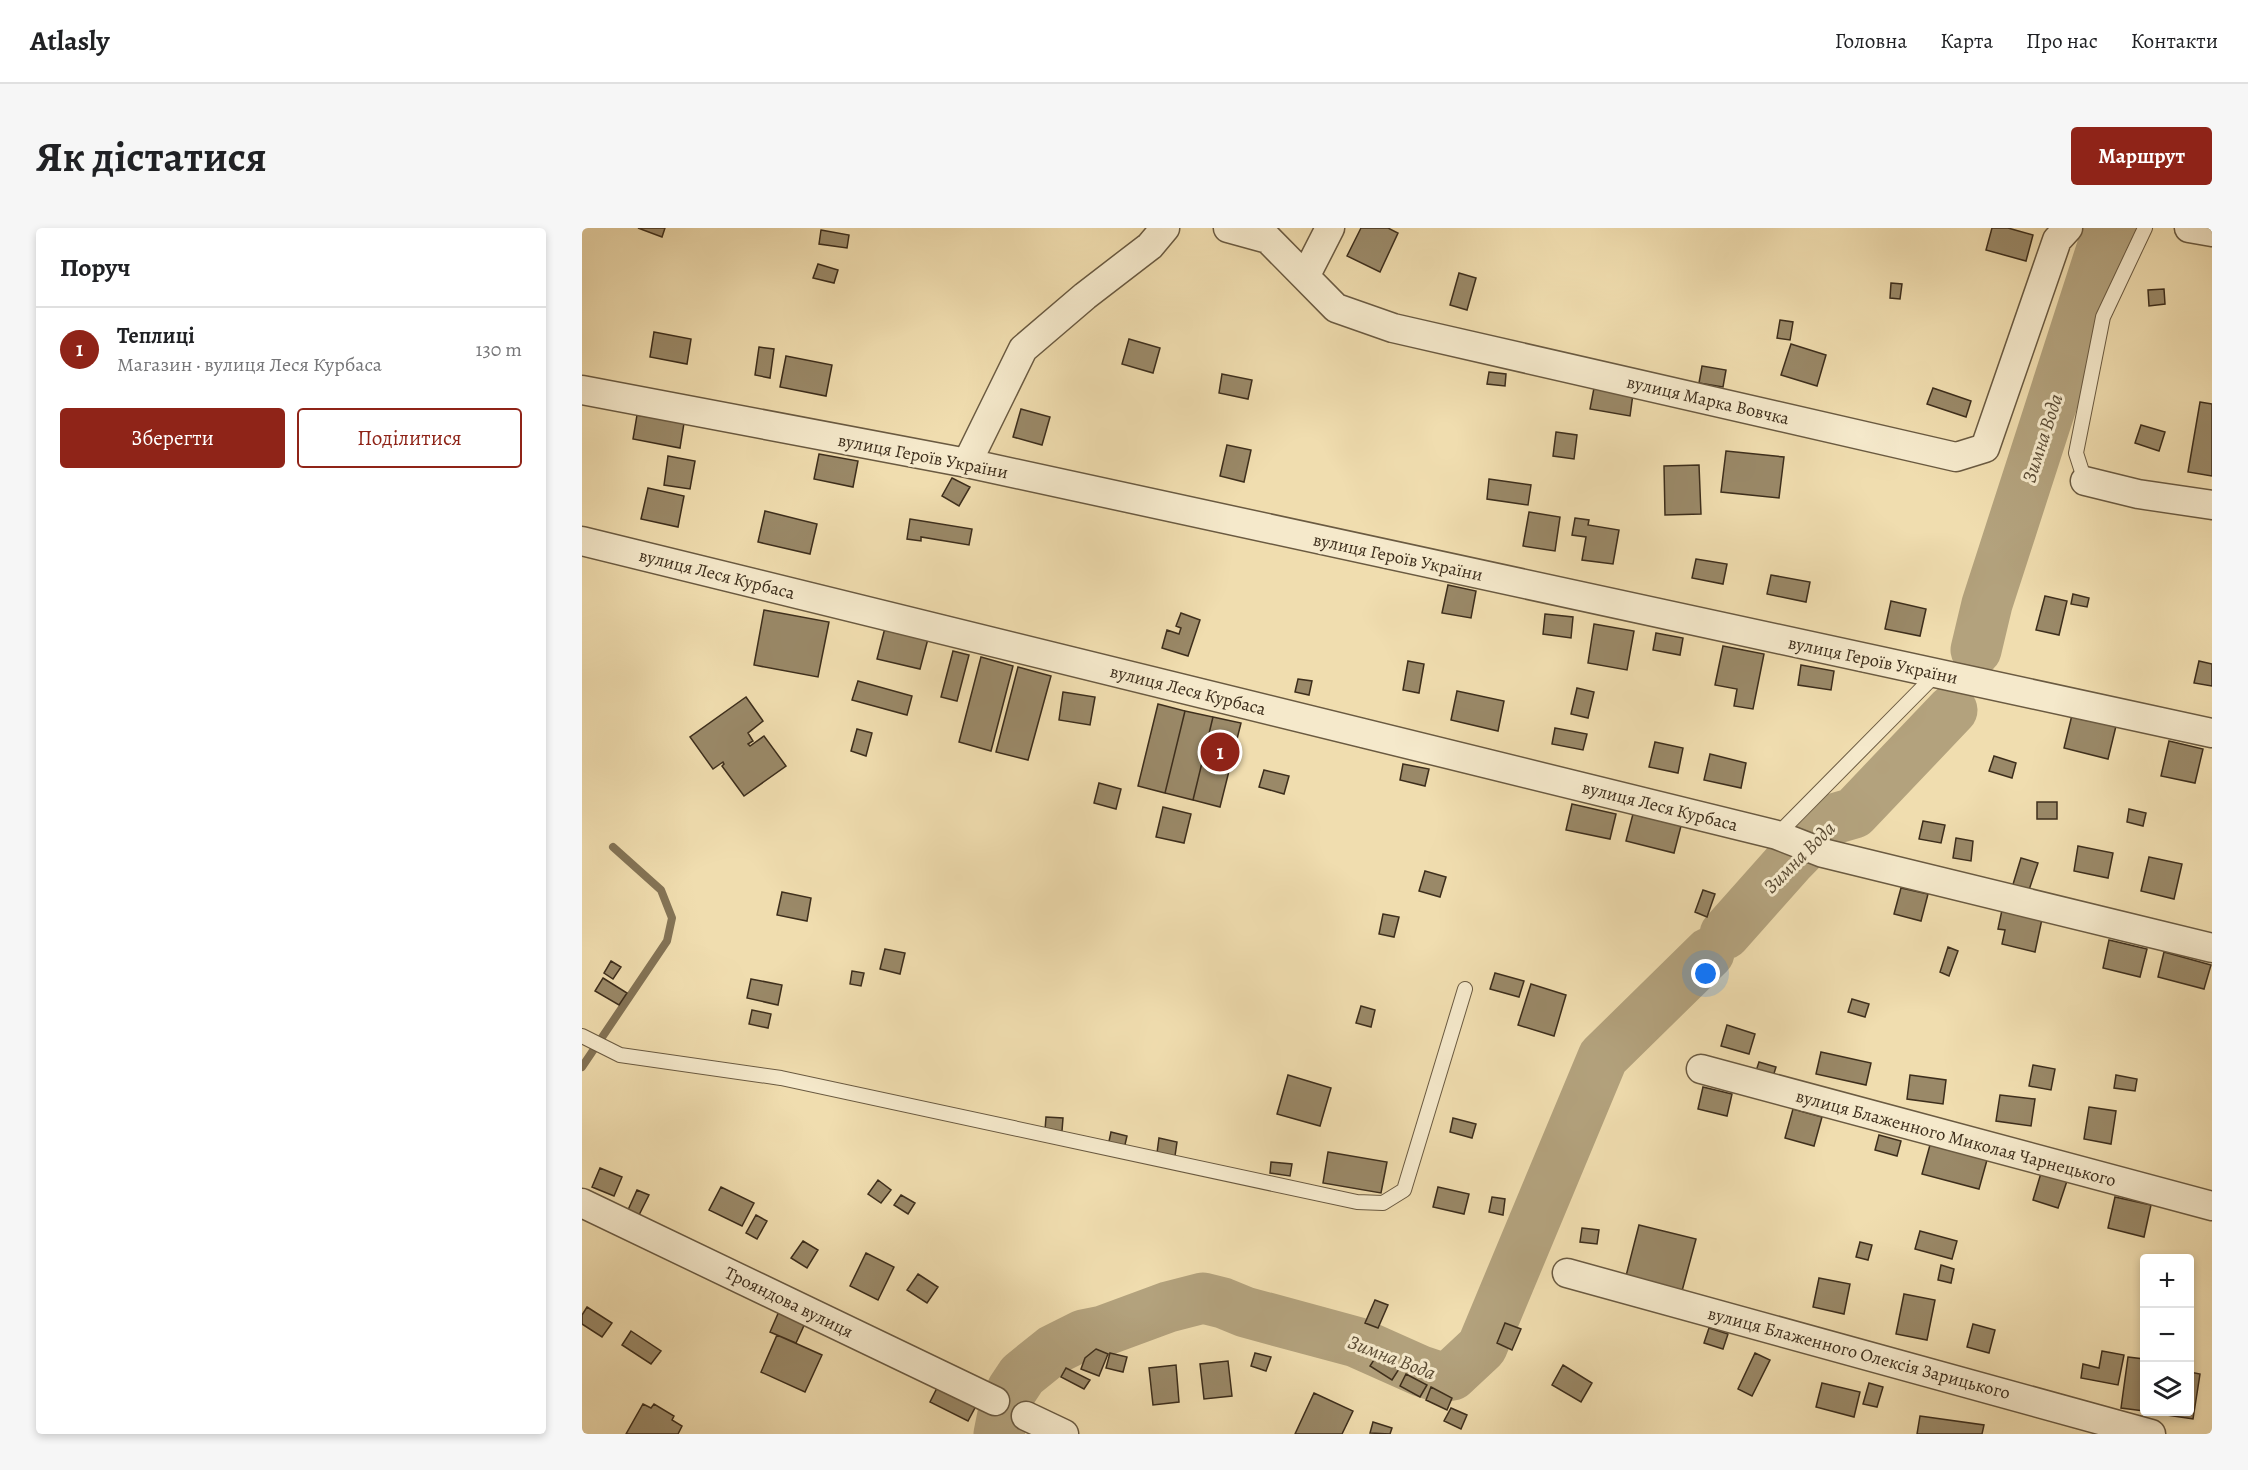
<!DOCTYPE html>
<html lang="uk">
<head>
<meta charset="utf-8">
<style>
  :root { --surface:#fff; --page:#f6f6f6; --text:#202124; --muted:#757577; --line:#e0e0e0; --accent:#8f2418 }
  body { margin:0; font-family:Alegreya,serif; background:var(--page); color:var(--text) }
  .controls { position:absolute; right:18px; bottom:18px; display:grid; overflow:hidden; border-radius:6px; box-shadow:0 3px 9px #0003 }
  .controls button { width:54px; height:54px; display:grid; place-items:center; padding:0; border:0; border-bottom:2px solid var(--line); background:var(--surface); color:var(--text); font:30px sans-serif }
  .you { position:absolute; left:1124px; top:746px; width:21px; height:21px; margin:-15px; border:4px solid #fff; border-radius:50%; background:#1a73e8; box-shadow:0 0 0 9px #1a73e833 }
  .badge { display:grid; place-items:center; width:39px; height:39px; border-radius:50%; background:var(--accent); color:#fff; font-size:20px; font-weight:700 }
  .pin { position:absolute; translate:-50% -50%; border:3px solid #fff; box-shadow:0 2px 6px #0006 }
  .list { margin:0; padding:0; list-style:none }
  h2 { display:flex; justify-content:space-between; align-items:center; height:78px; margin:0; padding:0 24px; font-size:26px }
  h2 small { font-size:20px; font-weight:400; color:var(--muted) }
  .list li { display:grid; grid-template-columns:39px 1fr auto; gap:18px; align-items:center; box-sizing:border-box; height:84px; padding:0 24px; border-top:2px solid var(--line) }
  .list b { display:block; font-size:22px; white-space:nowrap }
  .list p { margin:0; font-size:20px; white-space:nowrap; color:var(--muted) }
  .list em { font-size:20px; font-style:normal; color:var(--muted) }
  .actions { display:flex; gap:12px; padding:18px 24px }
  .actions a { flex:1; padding:14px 0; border:2px solid var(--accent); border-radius:6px; text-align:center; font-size:21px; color:var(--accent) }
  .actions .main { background:var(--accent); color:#fff }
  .icon { flex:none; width:33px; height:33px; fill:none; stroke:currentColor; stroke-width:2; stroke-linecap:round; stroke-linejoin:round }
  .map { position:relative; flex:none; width:1630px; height:1206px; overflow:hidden; border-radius:6px }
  header { display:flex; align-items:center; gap:36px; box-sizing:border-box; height:84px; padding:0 30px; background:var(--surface); border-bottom:2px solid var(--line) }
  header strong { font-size:28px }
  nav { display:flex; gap:33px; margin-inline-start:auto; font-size:21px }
  .intro { display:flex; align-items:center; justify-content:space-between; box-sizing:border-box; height:144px; padding:0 36px }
  h1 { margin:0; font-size:42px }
  .button { padding:15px 27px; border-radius:6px; background:var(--accent); color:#fff; font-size:21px; font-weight:700 }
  main { display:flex; gap:36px; padding:0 36px }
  aside { flex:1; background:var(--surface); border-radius:6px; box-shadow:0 3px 9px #0003 }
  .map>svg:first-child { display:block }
</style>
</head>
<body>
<header>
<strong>Atlasly</strong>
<nav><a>Головна</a><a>Карта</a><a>Про нас</a><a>Контакти</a></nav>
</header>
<div class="intro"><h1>Як дістатися</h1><a class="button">Маршрут</a></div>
<main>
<aside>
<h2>Поруч<small></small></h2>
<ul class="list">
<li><span class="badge">1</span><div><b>Теплиці</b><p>Магазин · вулиця Леся Курбаса</p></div><em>130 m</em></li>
</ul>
<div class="actions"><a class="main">Зберегти</a><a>Поділитися</a></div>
</aside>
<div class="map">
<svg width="1630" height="1206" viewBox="0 0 1630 1206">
  <rect width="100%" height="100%" fill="#f0ddaf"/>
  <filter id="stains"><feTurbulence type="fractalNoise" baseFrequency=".00333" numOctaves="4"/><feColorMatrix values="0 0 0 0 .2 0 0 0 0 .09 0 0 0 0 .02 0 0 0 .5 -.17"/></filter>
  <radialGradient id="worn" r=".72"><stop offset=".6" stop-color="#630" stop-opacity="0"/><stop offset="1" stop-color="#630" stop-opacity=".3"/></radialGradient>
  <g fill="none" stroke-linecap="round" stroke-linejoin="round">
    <!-- stream -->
    <path stroke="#847456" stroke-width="8" d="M0,839l85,-126 5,-23 -11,-28 -48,-43"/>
    <!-- river -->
    <path stroke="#b3a27d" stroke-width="51" d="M1394,422l11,-46 117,-362 8,-14
      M1143,706l64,-72 41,-42 24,-7 98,-103
      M417,1206l4,-20 9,-24 10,-15 31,-25 30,-15 20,-4 65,-24 35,-9 20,5 22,9 111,30 65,29 18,6 13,-2 30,-28 121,-290 106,-104"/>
  </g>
  <!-- building -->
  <path fill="#9a8968" stroke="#3d2e1c" stroke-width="1.5" d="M56,0h27l-3,9z
    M779,0h27l10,5 -18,39 -33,-16z
    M1410,0h16l25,7 -7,26 -40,-11z
    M239,2l28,5 -2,13 -28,-4z
    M236,36l20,6 -4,13 -21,-5z
    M877,45l17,5 -9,32 -17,-5z
    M1309,55l11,1 -2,15 -10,-1z
    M1582,61l1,15 -16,2 -1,-16z
    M1198,92l13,2 -3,18 -13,-2z
    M72,104l37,7 -4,25 -37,-7z
    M547,111l31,9 -7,25 -31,-9z
    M1209,116l35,11 -9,31 -36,-11z
    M177,119l15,2 -4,29 -15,-3z
    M204,128l46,9 -6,31 -46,-9z
    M1120,138l24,4 -3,17 -24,-4z
    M907,144l17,2 -1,12 -18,-2z
    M640,146l30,6 -4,19 -29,-6z
    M1012,160l39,6 -3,22 -40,-7z
    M1351,160l38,13 -5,16 -39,-13z
    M1618,174l12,2v72l-24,-4z
    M439,181l29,8 -8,28 -29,-8z
    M55,187l47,8 -4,25 -47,-9z
    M1559,197l24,7 -6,19 -24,-8z
    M974,204l21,3 -3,24 -21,-3z
    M645,217l24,5 -7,32 -24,-6z
    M1144,223l58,6 -5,41 -58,-6z
    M237,226l39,7 -5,26 -39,-8z
    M86,228l27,5 -5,28 -26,-4z
    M1117,237l2,49 -36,1 -1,-49z
    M370,250l18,9 -11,19 -17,-10z
    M907,251l42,6 -3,20 -41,-6z
    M66,260l36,8 -6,31 -37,-8z
    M183,283l52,13 -7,30 -52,-12z
    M947,284l31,5 -5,34 -32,-5z
    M993,290l14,2 -1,5 31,5 -6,34 -31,-4 4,-23 -14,-2z
    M328,291l62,10 -3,16 -48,-8v4l-14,-2z
    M1114,331l31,5 -4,20 -31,-6z
    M1189,347l39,7 -4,20 -39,-8z
    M866,357l28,6 -5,27 -29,-5z
    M1491,366l16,4 -2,9 -16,-3z
    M1463,368l22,5 -8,34 -23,-5z
    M1309,373l35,8 -6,27 -35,-7z
    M182,382l65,12 -11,55 -64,-12z
    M599,385l19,7 -12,36 -26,-8 5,-18 12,4 2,-6 -5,-2z
    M963,386l28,3 -2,21 -28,-4z
    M304,396l43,11 -9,34 -43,-10z
    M1012,396l40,7 -7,39 -39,-7z
    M1074,405l27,5 -3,17 -27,-5z
    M1141,418l41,8 -11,55 -19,-3 3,-17 -22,-4z
    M371,423l16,4 -12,46 -16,-4z
    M399,429l32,9 -22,85 -32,-9z
    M826,433l16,3 -5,29 -16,-3z
    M1617,433l13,3v22l-18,-3z
    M1219,437l33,6 -3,19 -33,-5z
    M436,439l33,9 -23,84 -32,-8z
    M716,451l14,2 -3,14 -14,-3z
    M276,453l54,15 -5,19 -55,-15z
    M995,460l17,4 -6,26 -17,-4z
    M875,463l47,10 -6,30 -47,-11z
    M481,464l32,5 -5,28 -31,-5z
    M164,469l17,24 -15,12 5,8 -5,3 2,2 14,-10 22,30 -42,30 -22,-30 2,-2 -1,-2 -10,7 -23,-32z
    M576,476l27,7 -20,82 -27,-7z
    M603,483l28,6 -20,83 -28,-7z
    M1490,487l44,11 -8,33 -44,-11z
    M631,489l28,6 -21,84 -27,-7z
    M973,500l32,6 -4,16 -31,-6z
    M275,501l15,4 -6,23 -15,-5z
    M1587,513l34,8 -8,34 -34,-7z
    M1073,514l28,6 -5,25 -29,-6z
    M1128,526l36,9 -5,25 -37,-8z
    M1412,528l22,7 -4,15 -23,-7z
    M821,536l26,5 -4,17 -25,-6z
    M682,542l25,6 -5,18 -25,-7z
    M517,555l22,6 -5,20 -22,-6z
    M1455,574h20v17h-20z
    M990,576l44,10 -6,25 -44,-9z
    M581,579l28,7 -7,29 -28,-6z
    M1547,581l17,4 -3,13 -16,-4z
    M1051,586l48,12 -7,27 -48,-12z
    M1341,593l22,4 -4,18 -22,-4z
    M1374,610l17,3 -2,20 -18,-3z
    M1496,618l35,7 -5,25 -34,-7z
    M1567,629l33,7 -8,35 -33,-8z
    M1439,630l17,5 -11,33 -16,-5z
    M843,643l21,6 -6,20 -21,-6z
    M1319,660l27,6 -7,27 -27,-7z
    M1121,662l12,4 -8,23 -12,-5z
    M200,664l29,6 -4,23 -30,-6z
    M1420,682l40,9 -7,33 -33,-8 3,-14 -7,-1z
    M801,686l16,3 -5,20 -15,-3z
    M1527,712l38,9 -7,28 -37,-9z
    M1366,719l10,4 -9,25 -9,-4z
    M303,721l20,4 -5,21 -20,-5z
    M1582,724l47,13 -7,24 -46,-12z
    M29,733l10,6 -8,12 -9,-6z
    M270,743l12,2 -3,13 -11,-2z
    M913,745l29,8 -5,16 -29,-8z
    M21,750l24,15 -8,12 -24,-14z
    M169,751l31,6 -4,20 -31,-7z
    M949,756l35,11 -12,41 -36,-11z
    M1270,771l17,5 -4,13 -17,-5z
    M779,778l14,4 -4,17 -15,-4z
    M170,782l19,4 -3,14 -19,-4z
    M1145,797l28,9 -6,20 -28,-8z
    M1239,824l50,11 -5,22 -50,-11z
    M1177,834l17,5 -5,16 -17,-6z
    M1451,837l22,4 -4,21 -22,-4z
    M706,847l43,13 -11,38 -43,-12z
    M1328,847l36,5 -3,24 -36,-5z
    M1534,847l21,4 -2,12 -21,-3z
    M1121,859l29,7 -5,22 -29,-7z
    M1418,867l35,4 -4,27 -35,-5z
    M1507,879l27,4 -5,33 -27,-5z
    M1211,881l29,8 -8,29 -29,-8z
    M464,889l17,1 -1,13 -17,-1z
    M871,890l23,6 -4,14 -22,-6z
    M529,904l16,4 -3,13 -16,-3z
    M1297,907l22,6 -4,15 -22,-6z
    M577,910l18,4 -2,14 -18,-3z
    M1348,917l57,15 -8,29 -57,-15z
    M746,924l59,10 -6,31 -58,-10z
    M689,934l21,2 -2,12 -20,-3z
    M18,940l22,9 -8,19 -22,-9z
    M1459,945l26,8 -9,27 -25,-8z
    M296,952l13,10 -10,13 -13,-9z
    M139,959l33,16 -12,23 -33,-16z
    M856,959l31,7 -5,20 -31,-7z
    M55,962l12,5 -10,20 -11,-5z
    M319,967l14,8 -7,11 -14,-9z
    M910,969l13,2 -2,16 -14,-3z
    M1533,969l36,8 -7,32 -36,-9z
    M174,987l11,6 -10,18 -11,-6z
    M1057,997l57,14 -14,52 -56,-15z
    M1000,1000l17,2 -2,14 -17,-2z
    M1338,1003l37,10 -5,18 -37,-10z
    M221,1013l15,9 -11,18 -16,-10z
    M1278,1014l12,3 -4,15 -12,-3z
    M284,1025l28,14 -16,33 -28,-14z
    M1359,1037l13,4 -3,14 -13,-3z
    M336,1046l20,13 -11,16 -20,-13z
    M1237,1050l31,6 -6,30 -31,-7z
    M1322,1066l31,6 -8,40 -31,-6z
    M793,1072l13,5 -10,23 -13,-5z
    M5,1079l25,16 -10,14 -20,-13v-9z
    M198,1081l26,12 -10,22 -26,-11z
    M923,1095l16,6 -9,21 -15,-7z
    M1391,1096l22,6 -6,23 -22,-6z
    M1127,1100l19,6 -5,15 -19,-6z
    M49,1103l30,20 -10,13 -29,-19z
    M195,1107l45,20 -17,37 -44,-20z
    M514,1121l12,5 -9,22 -18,-7 4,-11z
    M1520,1123l22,4 -6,30 -37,-7 2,-14 16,4z
    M528,1125l17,4 -4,15 -17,-4z
    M673,1125l16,4 -5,14 -15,-5z
    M1173,1125l15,7 -18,36 -14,-7z
    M795,1127l22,14 -7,11 -22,-14z
    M1546,1129l16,2v52l-23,-3z
    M646,1133l4,35 -28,3 -4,-35z
    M594,1137l3,37 -26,3 -4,-37z
    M981,1137l29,18 -11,19 -29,-17z
    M484,1140l24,12 -6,9 -23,-12z
    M1608,1144l10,2 -7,45 -47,-7h44z
    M824,1146l21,11 -7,12 -20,-11z
    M1240,1155l38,9 -6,25 -38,-10z
    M1287,1155l14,4 -6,20 -14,-3z
    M357,1156l38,20 -9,17 -38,-19z
    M849,1159l21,11 -5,12 -21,-10z
    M732,1165l39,18 -11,23h-47z
    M61,1176l8,4 3,-4 20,12 -2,4 10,6 -4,8h-52z
    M869,1180l16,7 -6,14 -17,-8z
    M1338,1188l64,9 -2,9h-65z
    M791,1194l19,6 -2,6 -20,-1z"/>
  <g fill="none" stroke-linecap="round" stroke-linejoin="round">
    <!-- service casing -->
    <g stroke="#6a5a41" stroke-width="16">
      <path id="service" d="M1503,253l-9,-28 27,-136 42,-89
        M1195,607l159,-161
        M0,808l38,19 161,23 576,124 26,1 21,-13 61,-201"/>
    </g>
    <!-- minor casing -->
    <g stroke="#6a5a41" stroke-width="31">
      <path id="minor" d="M646,0l40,11 68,69 57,20 563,129 29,-9 72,-208 11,-12
        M1607,0l23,4
        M724,47l24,-47
        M0,162l385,73 1245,270
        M385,235l56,-114 62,-53 65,-50 15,-18
        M1503,253l53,13 74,11
        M0,313l1195,294 46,18 389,95
        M1119,841l511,137
        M0,975l413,198
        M985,1045l584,161
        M444,1188l38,18"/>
    </g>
    <!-- service -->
    <use href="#service" stroke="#f5e9cb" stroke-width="14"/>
    <!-- minor -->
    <use href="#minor" stroke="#f5e9cb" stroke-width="28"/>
  </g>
  <g text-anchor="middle" stroke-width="6" stroke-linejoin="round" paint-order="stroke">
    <!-- street labels -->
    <g font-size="18" fill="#3d2e1c" stroke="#f5e9cb">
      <text transform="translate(1126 172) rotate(13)" y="6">вулиця Марка Вовчка</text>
      <text transform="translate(341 228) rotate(11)" y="6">вулиця Героїв України</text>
      <text transform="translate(816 329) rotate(12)" y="6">вулиця Героїв України</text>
      <text transform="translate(135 346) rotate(14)" y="6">вулиця Леся Курбаса</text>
      <text transform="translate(1291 432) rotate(12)" y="6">вулиця Героїв України</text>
      <text transform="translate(606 462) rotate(14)" y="6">вулиця Леся Курбаса</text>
      <text transform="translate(1078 578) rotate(14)" y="6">вулиця Леся Курбаса</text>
      <text transform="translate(1374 910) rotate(15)" y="6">вулиця Блаженного Миколая Чарнецького</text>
      <text transform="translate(207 1074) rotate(26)" y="6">Трояндова вулиця</text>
      <text transform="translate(1277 1125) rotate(15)" y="6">вулиця Блаженного Олексія Зарицького</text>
    </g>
    <!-- water labels -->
    <g font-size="20" font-style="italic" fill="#5a4b34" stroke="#f5e9cb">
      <text transform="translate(1460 210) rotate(-72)" y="7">Зимна Вода</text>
      <text transform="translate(1217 629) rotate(-45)" y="7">Зимна Вода</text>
      <text transform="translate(810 1129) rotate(21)" y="7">Зимна Вода</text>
    </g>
  </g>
  <rect width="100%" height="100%" filter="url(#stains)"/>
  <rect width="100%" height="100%" fill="url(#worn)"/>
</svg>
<div class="controls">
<button>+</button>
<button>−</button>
<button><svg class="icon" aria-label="layers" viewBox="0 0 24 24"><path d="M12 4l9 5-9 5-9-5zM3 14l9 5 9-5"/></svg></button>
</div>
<div class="you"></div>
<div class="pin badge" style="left:638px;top:524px">1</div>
</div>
</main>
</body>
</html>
